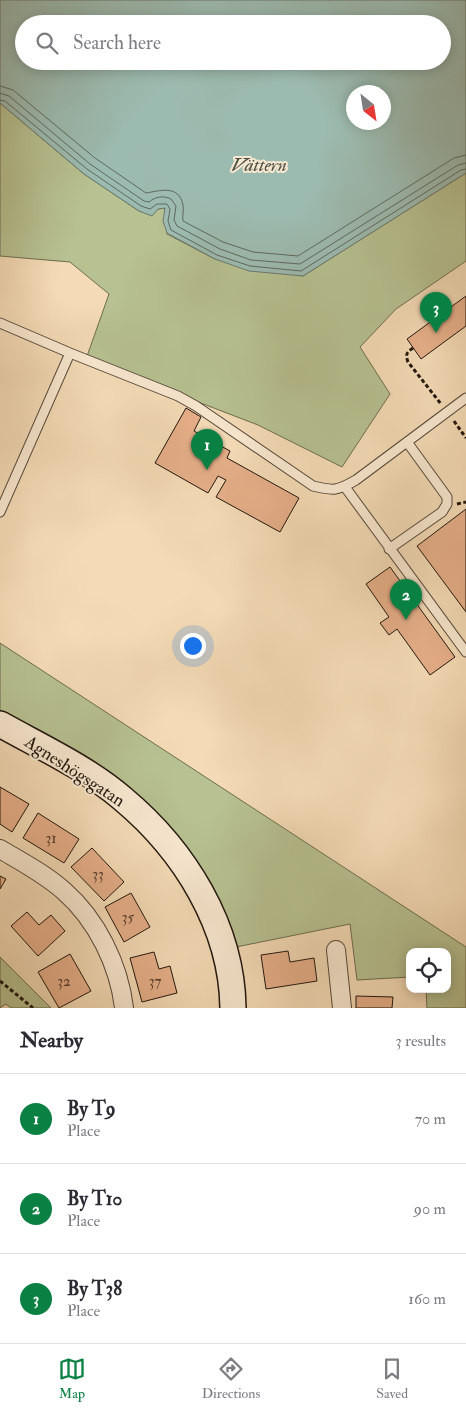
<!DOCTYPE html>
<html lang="en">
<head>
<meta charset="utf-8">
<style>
  :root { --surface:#fff; --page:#f2f2f3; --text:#2b2b33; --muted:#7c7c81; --line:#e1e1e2; --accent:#0b8043 }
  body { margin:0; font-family:"IM FELL Double Pica",serif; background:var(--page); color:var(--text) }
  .controls { position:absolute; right:15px; bottom:15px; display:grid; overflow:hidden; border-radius:10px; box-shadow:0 2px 12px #0003 }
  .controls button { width:45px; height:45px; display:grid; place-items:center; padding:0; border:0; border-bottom:1px solid var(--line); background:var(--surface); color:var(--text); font:25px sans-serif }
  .compass { position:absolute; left:346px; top:85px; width:45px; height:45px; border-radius:50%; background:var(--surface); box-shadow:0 2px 12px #0003; rotate:150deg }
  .you { position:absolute; left:192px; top:645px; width:18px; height:18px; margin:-12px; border:4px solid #fff; border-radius:50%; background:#1a73e8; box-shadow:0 0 0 8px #1a73e833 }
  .badge { display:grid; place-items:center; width:32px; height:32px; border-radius:50%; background:var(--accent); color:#fff; font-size:16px; font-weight:700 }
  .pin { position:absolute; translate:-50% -41px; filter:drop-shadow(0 1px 2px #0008) }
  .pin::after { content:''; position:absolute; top:26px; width:18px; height:15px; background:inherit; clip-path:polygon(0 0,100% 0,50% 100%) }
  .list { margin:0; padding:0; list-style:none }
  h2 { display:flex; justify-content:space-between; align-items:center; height:65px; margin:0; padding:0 20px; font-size:21px }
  h2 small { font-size:16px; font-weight:400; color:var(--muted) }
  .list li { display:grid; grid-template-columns:32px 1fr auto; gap:15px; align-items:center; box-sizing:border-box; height:90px; padding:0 20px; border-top:1px solid var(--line) }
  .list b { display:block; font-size:19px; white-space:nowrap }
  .list p { margin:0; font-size:16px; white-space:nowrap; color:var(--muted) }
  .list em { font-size:16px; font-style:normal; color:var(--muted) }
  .icon { flex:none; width:28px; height:28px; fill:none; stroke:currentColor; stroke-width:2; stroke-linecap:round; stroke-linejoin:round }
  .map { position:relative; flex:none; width:466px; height:1008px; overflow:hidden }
  .search { position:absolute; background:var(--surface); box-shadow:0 2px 12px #0003; left:15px; right:15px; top:15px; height:55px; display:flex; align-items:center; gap:12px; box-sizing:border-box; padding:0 18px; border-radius:28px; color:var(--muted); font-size:19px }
  .sheet { height:335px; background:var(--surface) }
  nav { display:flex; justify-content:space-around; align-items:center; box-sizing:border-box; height:70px; border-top:1px solid var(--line); background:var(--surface); font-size:14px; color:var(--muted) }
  nav a { display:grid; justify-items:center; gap:2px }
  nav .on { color:var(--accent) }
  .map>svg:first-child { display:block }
</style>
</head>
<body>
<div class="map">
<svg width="466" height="1008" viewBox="0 0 466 1008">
  <rect width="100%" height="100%" fill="#f4dbb6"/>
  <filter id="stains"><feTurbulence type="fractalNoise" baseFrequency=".004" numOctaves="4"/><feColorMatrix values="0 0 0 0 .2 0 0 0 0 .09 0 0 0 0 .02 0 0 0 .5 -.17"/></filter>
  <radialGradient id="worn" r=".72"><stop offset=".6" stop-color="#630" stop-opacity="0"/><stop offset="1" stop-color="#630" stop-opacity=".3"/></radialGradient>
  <!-- green -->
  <path fill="#b7c191" stroke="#6c6c50" d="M0,103l84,71 55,37 13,4 6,-6 7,-1 2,26 48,25 88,17 163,-103v88l-70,48 -36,38 30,47 -48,73 -84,-42 -172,-66 23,-65 -39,-32 -70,-6z
    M0,643l466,304v61h-39l-1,-19h21v-37h-37v25l-53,3 -7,-56 -114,23 -119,-167 -117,-69z
    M0,957l51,51h-40l-5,-4 -6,4z"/>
  <!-- water -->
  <path fill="#9cbbb0" stroke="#6b7970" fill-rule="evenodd" d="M0,0h466v173l-163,103 -54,-5 -34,-12 -48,-26 -4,-12 2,-13 -7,1 -6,7 -13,-5 -55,-37 -84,-71zM24,24h418v37h-418zM354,92h30v30h-30z"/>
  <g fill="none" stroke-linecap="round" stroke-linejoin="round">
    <!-- shore -->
    <path stroke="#5e6860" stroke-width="1" d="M0,86l13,4 82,68 51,35c13,-2 33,-9 37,12 1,5 -1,11 0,16l40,21 30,10 45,4 156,-98 12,-3
      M0,93l9,3 81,68 54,37 5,1c6,-5 14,-7 22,-3l5,7 -2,14 3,6 43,23 31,11 49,4 158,-99 8,-2
      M0,100l5,1 82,68 54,37 9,3 7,-5h10l3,5 -2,12 3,9 46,25 33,11 51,5 160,-101 5,-1"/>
  </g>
  <!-- building -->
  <path fill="#e6af89" stroke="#21160f" d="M466,296v30l-45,33 -14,-20z
    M186,408l15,9 -7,14 36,20 -3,7 72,40 -19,34 -64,-35 10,-17 -8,-4 -10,17 -53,-30z
    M466,509v103l-49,-66z
    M390,567l65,90 -25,18 -33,-46 -8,6 -9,-12 9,-6 -23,-33z
    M0,787l29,17 -17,28 -12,-8z
    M38,813l41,26 -15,24 -41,-25z
    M92,848l32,34 -20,19 -33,-34z
    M0,876l6,3 -6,10z
    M131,893l19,34 -26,15 -19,-35z
    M27,912l12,13 12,-10 14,16 -27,25 -27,-30z
    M288,951l2,11 24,-4 3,23 -51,8 -5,-34z
    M154,952l5,17 11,-3 7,27 -35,9 -12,-44z
    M70,954l21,37 -32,17 -21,-36z
    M356,996l37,1 -1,11h-36z"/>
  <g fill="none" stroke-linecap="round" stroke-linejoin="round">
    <!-- lane casing -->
    <g stroke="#564739" stroke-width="11">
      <path id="lane" d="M0,323l70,30 108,43 18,10 117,80c21,5 24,5 43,-6l110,-82
        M345,487l121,165
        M0,512l70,-159
        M389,549l53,-37 5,-8v-7l-40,-55"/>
    </g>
    <!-- street casing -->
    <g stroke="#564739" stroke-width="20">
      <path id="street" d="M0,849c22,13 45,25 64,42 33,29 55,74 60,117
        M336,950l6,58"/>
    </g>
    <!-- secondary casing -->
    <g stroke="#21160f" stroke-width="28">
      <path id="secondary" d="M0,724c41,23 87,44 123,75 61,51 109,127 110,209"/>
    </g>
    <!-- path -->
    <path stroke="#21160f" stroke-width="3" stroke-dasharray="4 2.5" stroke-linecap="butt" d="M413,348c-6,4 -8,6 -5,14l33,42
      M454,421l12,17
      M457,504l9,-2
      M0,981l33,27"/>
    <!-- lane -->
    <use href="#lane" stroke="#f8e8d0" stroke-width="9"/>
    <!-- street -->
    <use href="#street" stroke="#f8e8d0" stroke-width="18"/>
    <!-- secondary -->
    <use href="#secondary" stroke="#f8e8d0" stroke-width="25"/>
  </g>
  <g text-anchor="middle" stroke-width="4" stroke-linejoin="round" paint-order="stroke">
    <!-- number labels -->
    <g font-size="15" fill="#523c2e">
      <text x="51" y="843">31</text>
      <text x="98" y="879">33</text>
      <text x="128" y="922">35</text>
      <text x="64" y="986">32</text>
      <text x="155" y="986">37</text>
    </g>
    <!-- street labels -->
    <g font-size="18" fill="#21160f" stroke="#f8e8d0">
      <text transform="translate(75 771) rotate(33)" y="6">Agneshögsgatan</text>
    </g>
    <!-- water labels -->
    <g font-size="19" font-style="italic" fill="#4c5047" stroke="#f8e8d0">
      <text x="259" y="171">Vättern</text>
    </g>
  </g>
  <rect width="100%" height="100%" filter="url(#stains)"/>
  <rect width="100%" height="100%" fill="url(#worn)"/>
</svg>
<div class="controls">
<button><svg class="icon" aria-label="locate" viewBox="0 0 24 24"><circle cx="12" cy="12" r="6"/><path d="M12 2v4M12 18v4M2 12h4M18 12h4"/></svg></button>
</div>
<svg class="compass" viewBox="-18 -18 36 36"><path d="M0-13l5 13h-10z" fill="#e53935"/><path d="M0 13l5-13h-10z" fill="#7c7c81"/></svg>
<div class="you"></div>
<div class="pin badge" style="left:207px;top:470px">1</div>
<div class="pin badge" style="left:406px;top:620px">2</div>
<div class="pin badge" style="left:436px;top:333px">3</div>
<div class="search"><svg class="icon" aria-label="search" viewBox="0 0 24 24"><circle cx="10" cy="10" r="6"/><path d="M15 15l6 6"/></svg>Search here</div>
</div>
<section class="sheet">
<h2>Nearby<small>3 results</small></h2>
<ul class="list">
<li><span class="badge">1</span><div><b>By T9</b><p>Place</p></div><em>70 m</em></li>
<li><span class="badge">2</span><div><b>By T10</b><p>Place</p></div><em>90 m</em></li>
<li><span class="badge">3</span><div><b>By T38</b><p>Place</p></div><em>160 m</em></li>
</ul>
</section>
<nav>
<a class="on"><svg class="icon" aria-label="map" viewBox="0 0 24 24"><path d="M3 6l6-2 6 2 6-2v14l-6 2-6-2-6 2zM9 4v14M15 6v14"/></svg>Map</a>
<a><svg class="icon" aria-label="directions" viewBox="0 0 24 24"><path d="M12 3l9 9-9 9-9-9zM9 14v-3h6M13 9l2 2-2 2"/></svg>Directions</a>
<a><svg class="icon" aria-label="saved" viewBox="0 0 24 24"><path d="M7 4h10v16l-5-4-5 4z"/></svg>Saved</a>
</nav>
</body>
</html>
